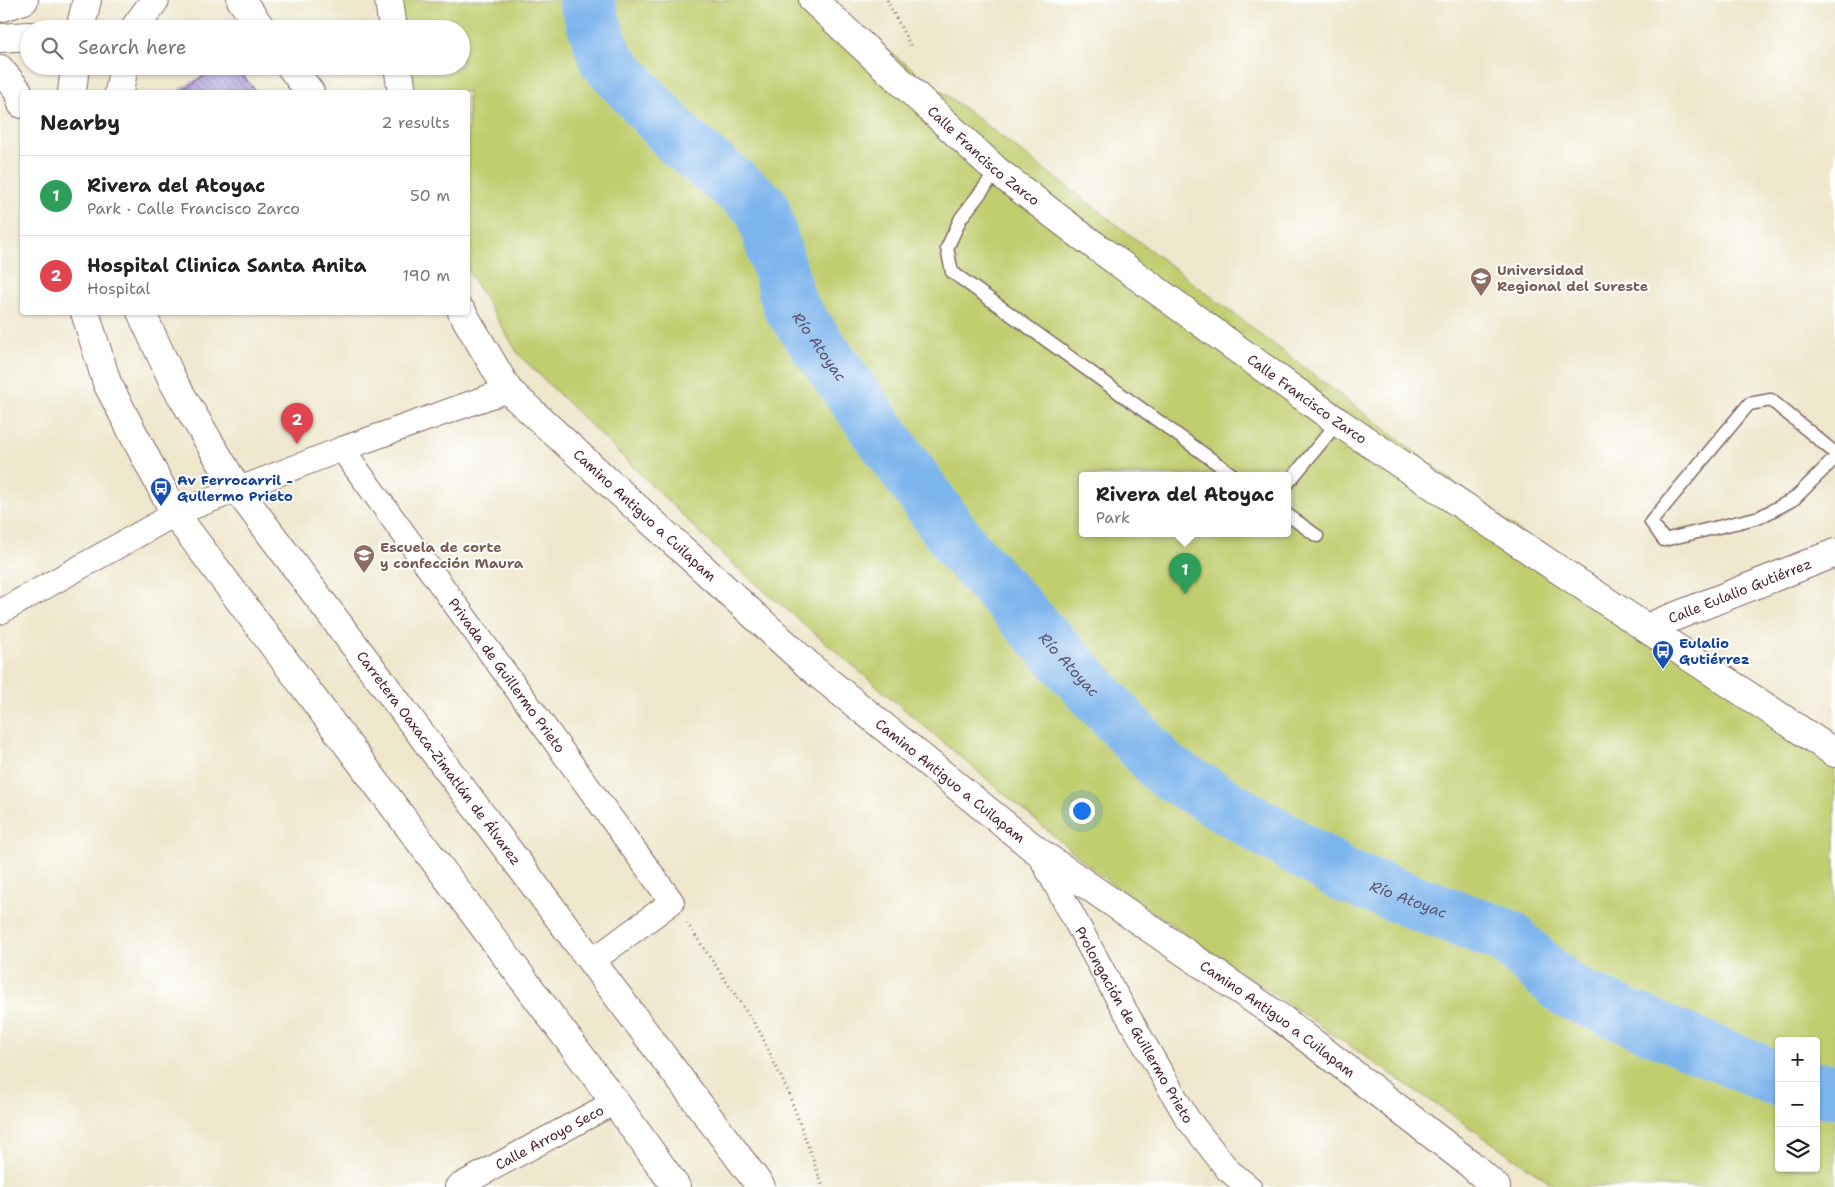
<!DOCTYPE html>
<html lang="en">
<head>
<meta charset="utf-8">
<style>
  :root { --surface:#fff; --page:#f2f2f2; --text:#222; --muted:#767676; --line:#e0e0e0; --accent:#b45309 }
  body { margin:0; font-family:"Shantell Sans",sans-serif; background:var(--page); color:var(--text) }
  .controls { position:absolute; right:15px; bottom:15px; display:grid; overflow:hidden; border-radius:5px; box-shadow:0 1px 4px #0004 }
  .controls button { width:45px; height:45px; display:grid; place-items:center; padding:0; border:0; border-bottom:1px solid var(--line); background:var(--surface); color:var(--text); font:25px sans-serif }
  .you { position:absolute; left:1081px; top:810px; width:18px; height:18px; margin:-12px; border:4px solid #fff; border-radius:50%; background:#1a73e8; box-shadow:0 0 0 8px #1a73e833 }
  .badge { display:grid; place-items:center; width:32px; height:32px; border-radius:50%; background:var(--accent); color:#fff; font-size:16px; font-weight:700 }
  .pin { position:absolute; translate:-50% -41px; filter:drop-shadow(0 1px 2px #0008) }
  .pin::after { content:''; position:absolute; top:26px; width:18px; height:15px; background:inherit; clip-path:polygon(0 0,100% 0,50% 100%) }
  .popup { position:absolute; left:1079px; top:472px; width:212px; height:65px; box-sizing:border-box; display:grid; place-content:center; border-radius:5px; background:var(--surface); filter:drop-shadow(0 1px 4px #0005); font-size:16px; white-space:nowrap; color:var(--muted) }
  .popup b { font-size:19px; color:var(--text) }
  .popup::after { content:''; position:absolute; left:50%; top:100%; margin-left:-10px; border:10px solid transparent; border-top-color:var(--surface) }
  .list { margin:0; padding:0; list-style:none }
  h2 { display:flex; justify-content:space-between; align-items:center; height:65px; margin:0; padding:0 20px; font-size:21px }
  h2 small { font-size:16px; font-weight:400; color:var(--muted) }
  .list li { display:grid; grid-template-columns:32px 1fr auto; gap:15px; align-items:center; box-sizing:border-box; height:80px; padding:0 20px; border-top:1px solid var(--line) }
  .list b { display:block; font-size:19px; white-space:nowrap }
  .list p { margin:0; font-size:16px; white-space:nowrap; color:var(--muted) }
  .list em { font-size:16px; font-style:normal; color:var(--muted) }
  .icon { flex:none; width:28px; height:28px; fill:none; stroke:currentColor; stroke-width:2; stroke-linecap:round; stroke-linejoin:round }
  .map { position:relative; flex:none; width:1835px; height:1187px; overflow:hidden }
  .search { position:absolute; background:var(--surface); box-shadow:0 1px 4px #0004; left:20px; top:20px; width:450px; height:55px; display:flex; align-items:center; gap:12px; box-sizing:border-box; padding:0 18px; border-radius:28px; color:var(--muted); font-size:19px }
  .panel { position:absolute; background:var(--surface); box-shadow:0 1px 4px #0004; left:20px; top:90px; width:450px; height:225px; border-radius:5px }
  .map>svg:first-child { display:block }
</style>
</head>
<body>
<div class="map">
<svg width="1835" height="1187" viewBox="0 0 1835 1187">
  <defs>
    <pattern id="building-back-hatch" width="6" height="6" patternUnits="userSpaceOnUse" patternTransform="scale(1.25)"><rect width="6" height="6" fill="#b1a7df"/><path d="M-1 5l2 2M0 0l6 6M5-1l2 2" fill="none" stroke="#9287b5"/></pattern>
  </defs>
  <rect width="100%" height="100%" fill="#fff"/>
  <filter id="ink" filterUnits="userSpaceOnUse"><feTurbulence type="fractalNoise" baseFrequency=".02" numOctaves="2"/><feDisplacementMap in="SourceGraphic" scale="10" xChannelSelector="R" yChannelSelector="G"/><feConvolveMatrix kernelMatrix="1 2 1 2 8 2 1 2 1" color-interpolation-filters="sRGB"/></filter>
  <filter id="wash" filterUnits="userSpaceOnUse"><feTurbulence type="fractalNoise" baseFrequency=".0096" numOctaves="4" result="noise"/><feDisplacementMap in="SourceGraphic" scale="20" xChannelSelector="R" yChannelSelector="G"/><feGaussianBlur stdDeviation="1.12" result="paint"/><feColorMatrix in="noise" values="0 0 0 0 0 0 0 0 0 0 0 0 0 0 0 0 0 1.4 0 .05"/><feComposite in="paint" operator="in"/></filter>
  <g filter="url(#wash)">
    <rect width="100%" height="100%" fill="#eee7cc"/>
    <!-- park -->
    <path fill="#c0ce70" stroke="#85764e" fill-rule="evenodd" d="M398,0h424l824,628 189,125v434h-278l-451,-307 -378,-320 -209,-205 -51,-84v-179h-57l-4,-26h54v-37h-59zM1082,475h206v58h-206zM1779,1041h37v127h-37z"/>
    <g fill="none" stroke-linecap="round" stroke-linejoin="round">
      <!-- river -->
      <g stroke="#7cb4ec" stroke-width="55">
        <path id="s1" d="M586,0l20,59 75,83 81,65 28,99 172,242 203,222 180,106 161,60 61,55 212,89"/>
        <path d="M1816,1089l19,2"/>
      </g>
    </g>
    <g id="blocks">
      <!-- building -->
      <path fill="url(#building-back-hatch)" d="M215,66h23l18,26h-80z"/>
    </g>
  </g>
  <g filter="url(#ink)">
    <use href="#blocks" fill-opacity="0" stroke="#836563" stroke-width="1"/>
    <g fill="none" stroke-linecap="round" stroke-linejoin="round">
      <!-- service casing -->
      <g stroke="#836563" stroke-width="15">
        <path id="service" d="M997,171l-36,47 -14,30 5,24 281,203
          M1835,453l-64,-53 -22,4 -98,118 13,18 96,-23 34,-18 41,-41
          M1288,483l50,-61
          M1288,515l29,21"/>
      </g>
      <!-- minor casing -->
      <g stroke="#836563" stroke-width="26">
        <g id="minor">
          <path id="s2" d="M342,449l330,453 -81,60"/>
          <path d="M0,612l175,-98 167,-65 166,-59"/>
          <path id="s3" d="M1037,850l75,138 75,130 41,52 21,17"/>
          <path id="s4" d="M457,1187l158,-85"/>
        </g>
      </g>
      <!-- tertiary casing -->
      <g stroke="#836563" stroke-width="30">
        <g id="tertiary">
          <path d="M241,0l21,29"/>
          <path d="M389,0l4,29"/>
          <path id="s5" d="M813,0l184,171 82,63 259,188 308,206 189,125"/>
          <path d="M290,66l20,26"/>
          <path d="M398,66l4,26"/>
          <path id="s6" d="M462,312l46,78 308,282 220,178 246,169 187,144 27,24"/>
          <path id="s7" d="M1646,628l189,-75"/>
        </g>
      </g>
      <!-- secondary casing -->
      <g stroke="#836563" stroke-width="30">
        <path id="secondary" d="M0,8l24,-8
          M0,38l29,-2"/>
      </g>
      <!-- primary casing -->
      <g stroke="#836563" stroke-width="30">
        <g id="primary">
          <path d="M80,29l7,-29"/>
          <path d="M134,29l21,-29"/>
          <path d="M0,69l18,22 4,13"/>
          <path d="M72,92l3,-26"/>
          <path d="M119,92l5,-26"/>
          <path d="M85,312l22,71 68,131 440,588 61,85"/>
          <path id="s8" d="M141,312l33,71 63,106 524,698"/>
        </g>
      </g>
      <!-- path -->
      <path stroke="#836563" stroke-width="3" stroke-dasharray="1 4" stroke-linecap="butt" d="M887,0l25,49
        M687,923l73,109 29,62 34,93"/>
      <!-- service -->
      <use href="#service" stroke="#fff" stroke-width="12"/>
      <!-- minor -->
      <use href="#minor" stroke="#fff" stroke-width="24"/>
      <!-- tertiary -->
      <use href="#tertiary" stroke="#fff" stroke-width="28"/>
      <!-- secondary -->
      <use href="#secondary" stroke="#fff" stroke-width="28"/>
      <!-- primary -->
      <use href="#primary" stroke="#fff" stroke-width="28"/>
    </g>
  </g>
  <!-- icons -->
  <defs>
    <g id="university-pin" transform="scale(1.125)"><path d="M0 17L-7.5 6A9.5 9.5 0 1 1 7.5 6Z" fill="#8d6e63" stroke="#fff"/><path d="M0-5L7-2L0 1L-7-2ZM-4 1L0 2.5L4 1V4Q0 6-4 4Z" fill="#fff"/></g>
    <g id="bus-pin" transform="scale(1.125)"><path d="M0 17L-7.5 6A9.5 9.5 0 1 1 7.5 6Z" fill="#1a4fb4" stroke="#fff"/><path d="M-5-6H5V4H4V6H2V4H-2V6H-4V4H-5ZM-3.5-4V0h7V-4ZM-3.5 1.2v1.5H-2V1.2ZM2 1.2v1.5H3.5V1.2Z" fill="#fff"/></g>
  </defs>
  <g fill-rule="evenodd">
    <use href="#university-pin" x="1481" y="278"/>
    <use href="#bus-pin" x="161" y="488"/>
    <use href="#university-pin" x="364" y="555"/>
    <use href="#bus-pin" x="1663" y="651"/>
  </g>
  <g text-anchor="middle" stroke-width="4" stroke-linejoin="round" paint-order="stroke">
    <!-- street labels -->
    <g font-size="14" fill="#4a1f2b" stroke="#fff">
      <text dy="5" stroke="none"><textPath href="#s5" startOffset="231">Calle Francisco Zarco</textPath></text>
      <text dy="5" stroke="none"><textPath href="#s5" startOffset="636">Calle Francisco Zarco</textPath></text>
      <text dy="5" stroke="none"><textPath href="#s6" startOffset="276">Camino Antiguo a Cuilapam</textPath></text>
      <text dy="5" stroke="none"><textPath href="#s7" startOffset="101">Calle Eulalio Gutiérrez</textPath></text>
      <text dy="5" stroke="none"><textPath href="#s2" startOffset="280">Privada de Guillermo Prieto</textPath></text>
      <text dy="5" stroke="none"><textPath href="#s8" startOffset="538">Carretera Oaxaca-Zimatlán de Álvarez</textPath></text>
      <text dy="5" stroke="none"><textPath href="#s6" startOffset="681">Camino Antiguo a Cuilapam</textPath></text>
      <text dy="5" stroke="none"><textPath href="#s6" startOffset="1086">Camino Antiguo a Cuilapam</textPath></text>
      <text dy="5" stroke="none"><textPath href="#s3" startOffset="200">Prolongación de Guillermo Prieto</textPath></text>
      <text dy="5" stroke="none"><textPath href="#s4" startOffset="105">Calle Arroyo Seco</textPath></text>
    </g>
    <!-- education labels -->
    <g font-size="14" font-weight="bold" fill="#785e54" stroke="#fff" text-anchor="start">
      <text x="1497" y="275">Universidad<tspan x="1497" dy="16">Regional del Sureste</tspan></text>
      <text x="380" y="552">Escuela de corte<tspan x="380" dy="16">y confección Maura</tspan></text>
    </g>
    <!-- transit labels -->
    <g font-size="14" font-weight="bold" fill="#164399" stroke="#fff" text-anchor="start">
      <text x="177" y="485">Av Ferrocarril -<tspan x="177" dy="16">Gullermo Prieto</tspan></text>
      <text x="1679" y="648">Eulalio<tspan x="1679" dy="16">Gutiérrez</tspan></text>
    </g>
    <!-- water labels -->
    <g font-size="15" font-style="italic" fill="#5c536f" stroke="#fff">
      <text dy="5" stroke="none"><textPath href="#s1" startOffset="431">Río Atoyac</textPath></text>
      <text dy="5" stroke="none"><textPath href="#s1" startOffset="836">Río Atoyac</textPath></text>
      <text dy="5" stroke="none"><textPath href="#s1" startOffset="1255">Río Atoyac</textPath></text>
    </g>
  </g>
</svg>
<div class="controls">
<button>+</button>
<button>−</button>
<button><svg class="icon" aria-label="layers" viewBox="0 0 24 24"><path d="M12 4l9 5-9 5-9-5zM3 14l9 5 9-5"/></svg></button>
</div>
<div class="you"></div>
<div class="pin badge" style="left:1185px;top:594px;background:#2e9e5b">1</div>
<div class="popup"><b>Rivera del Atoyac</b>Park</div>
<div class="pin badge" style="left:297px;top:444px;background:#e0444e">2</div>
<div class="search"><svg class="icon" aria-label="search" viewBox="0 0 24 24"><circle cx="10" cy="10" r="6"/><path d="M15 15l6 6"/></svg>Search here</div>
<section class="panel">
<h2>Nearby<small>2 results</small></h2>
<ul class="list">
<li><span class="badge" style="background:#2e9e5b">1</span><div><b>Rivera del Atoyac</b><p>Park · Calle Francisco Zarco</p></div><em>50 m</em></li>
<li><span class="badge" style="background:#e0444e">2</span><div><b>Hospital Clinica Santa Anita</b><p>Hospital</p></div><em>190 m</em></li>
</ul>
</section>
</div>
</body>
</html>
